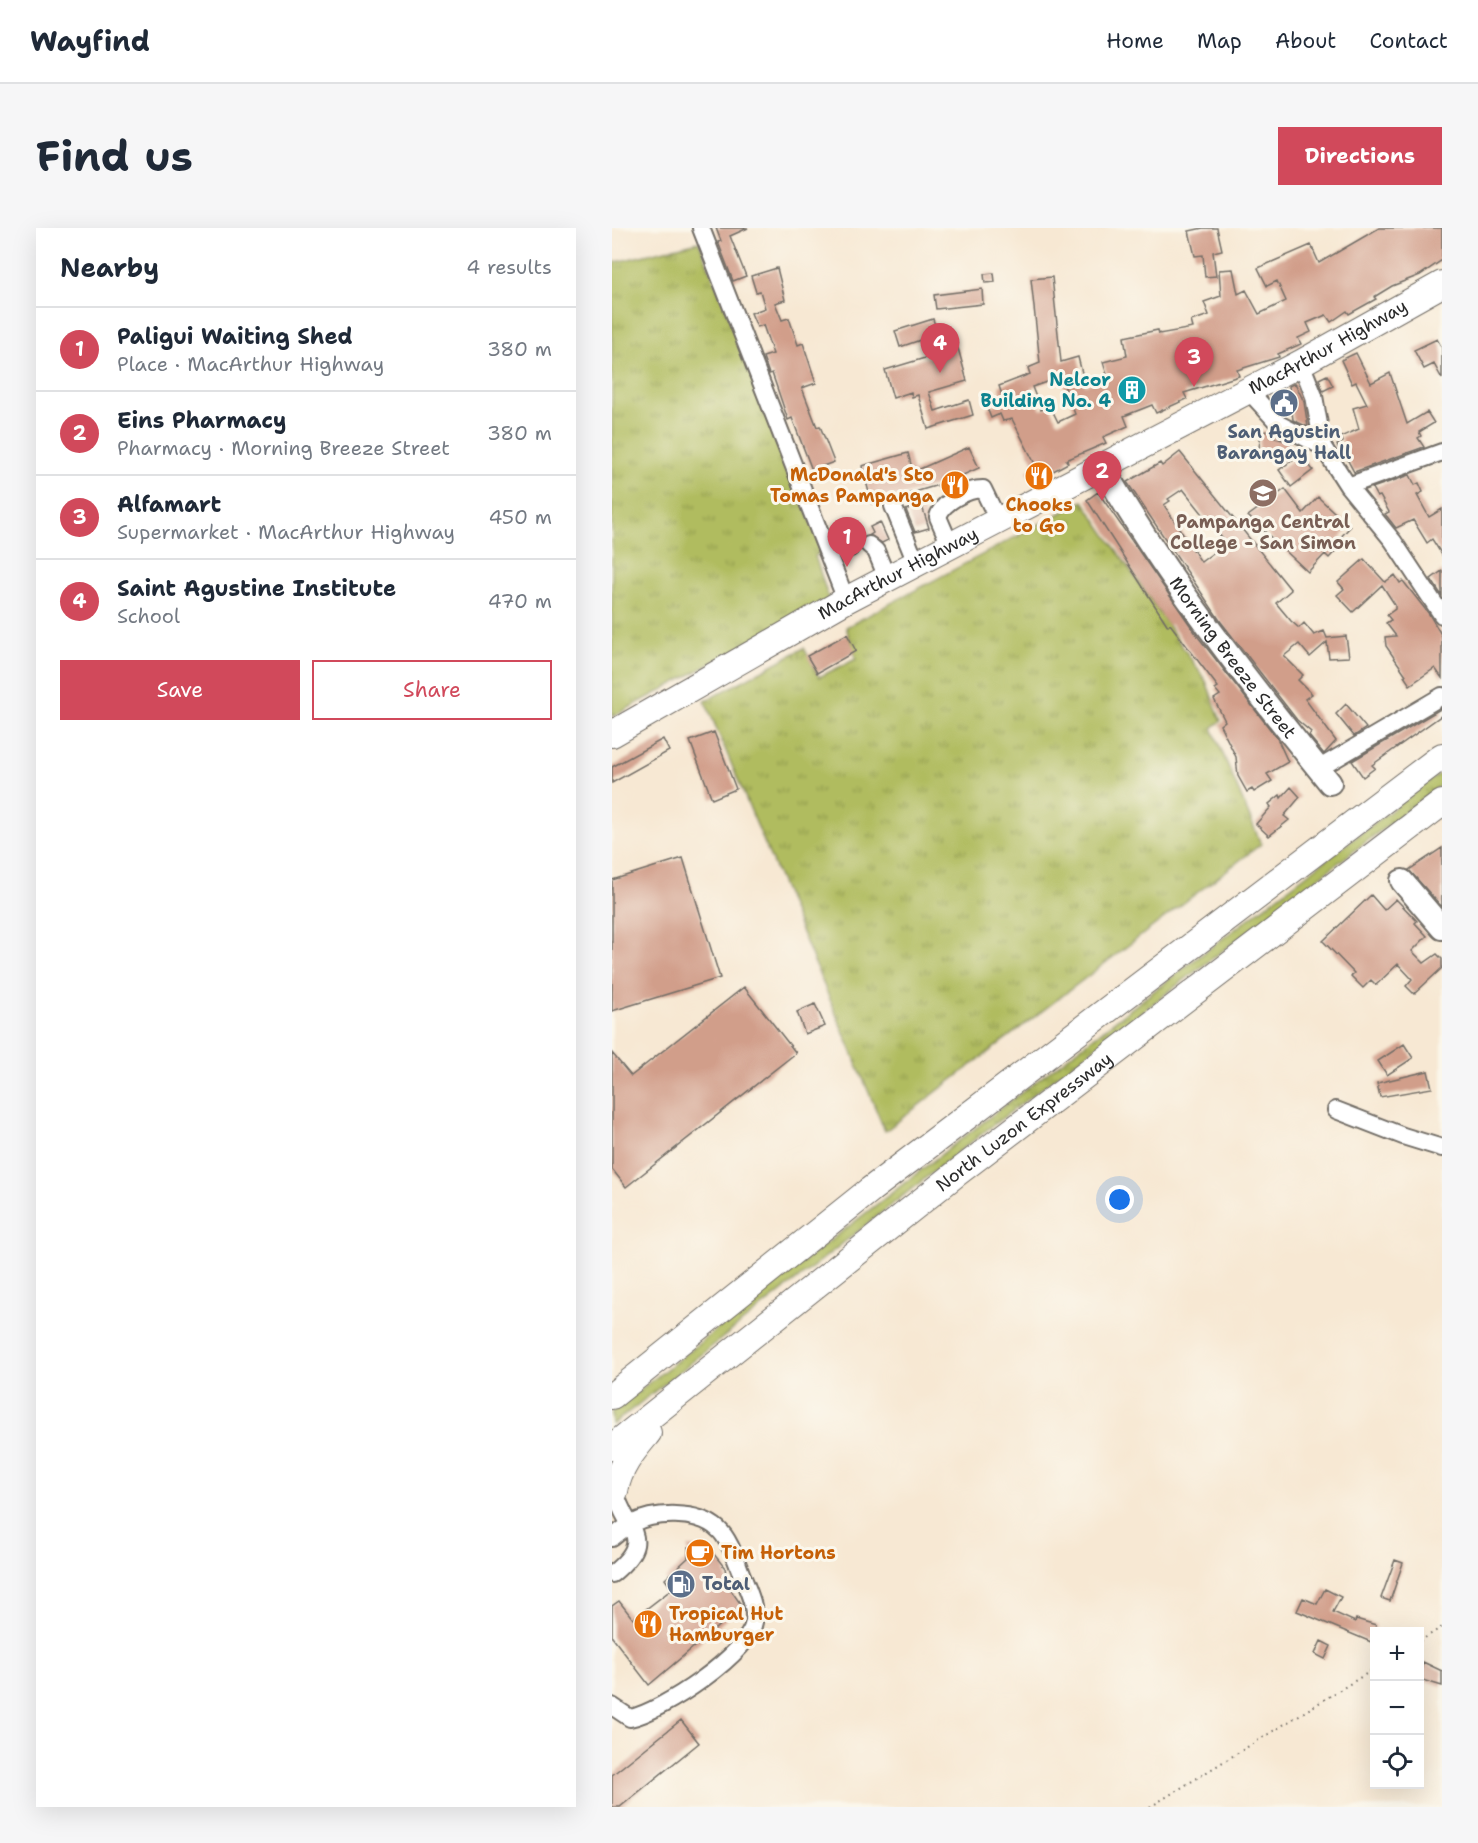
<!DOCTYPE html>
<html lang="en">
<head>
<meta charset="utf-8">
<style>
  :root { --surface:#fff; --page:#f6f6f7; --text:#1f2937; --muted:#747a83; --line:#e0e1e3; --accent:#d1495b }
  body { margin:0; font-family:"Shantell Sans",sans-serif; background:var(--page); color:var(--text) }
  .controls { position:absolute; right:18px; bottom:18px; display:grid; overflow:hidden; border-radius:0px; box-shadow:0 6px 24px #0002 }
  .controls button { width:54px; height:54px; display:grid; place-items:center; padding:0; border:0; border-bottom:2px solid var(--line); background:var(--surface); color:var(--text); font:30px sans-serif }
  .you { position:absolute; left:508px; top:972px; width:21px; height:21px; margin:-15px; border:4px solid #fff; border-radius:50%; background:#1a73e8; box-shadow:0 0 0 9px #1a73e833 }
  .badge { display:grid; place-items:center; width:39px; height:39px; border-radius:50%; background:var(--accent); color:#fff; font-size:20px; font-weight:700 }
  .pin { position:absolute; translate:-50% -50px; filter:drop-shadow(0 2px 3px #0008) }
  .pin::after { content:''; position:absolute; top:32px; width:21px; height:18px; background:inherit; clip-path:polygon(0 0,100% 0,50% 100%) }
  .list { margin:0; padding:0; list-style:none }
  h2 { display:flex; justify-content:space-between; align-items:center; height:78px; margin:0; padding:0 24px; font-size:26px }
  h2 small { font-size:20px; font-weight:400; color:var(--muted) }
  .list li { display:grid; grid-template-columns:39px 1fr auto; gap:18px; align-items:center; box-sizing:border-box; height:84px; padding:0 24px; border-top:2px solid var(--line) }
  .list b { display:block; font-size:22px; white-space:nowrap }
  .list p { margin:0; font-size:20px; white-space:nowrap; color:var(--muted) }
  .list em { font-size:20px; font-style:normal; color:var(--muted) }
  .actions { display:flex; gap:12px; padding:18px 24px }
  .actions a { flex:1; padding:14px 0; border:2px solid var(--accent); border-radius:0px; text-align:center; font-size:21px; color:var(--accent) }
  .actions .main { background:var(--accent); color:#fff }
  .icon { flex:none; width:33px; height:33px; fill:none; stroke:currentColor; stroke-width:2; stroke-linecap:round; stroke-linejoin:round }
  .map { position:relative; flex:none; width:830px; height:1579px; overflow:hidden; border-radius:0px }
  header { display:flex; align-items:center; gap:36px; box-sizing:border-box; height:84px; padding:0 30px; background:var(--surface); border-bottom:2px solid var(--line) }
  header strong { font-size:28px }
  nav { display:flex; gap:33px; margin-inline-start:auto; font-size:21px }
  .intro { display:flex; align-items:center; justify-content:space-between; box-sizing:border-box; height:144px; padding:0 36px }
  h1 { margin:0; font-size:42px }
  .button { padding:15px 27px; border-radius:0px; background:var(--accent); color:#fff; font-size:21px; font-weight:700 }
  main { display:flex; gap:36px; padding:0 36px }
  aside { flex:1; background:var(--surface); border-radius:0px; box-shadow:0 6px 24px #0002 }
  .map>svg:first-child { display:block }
</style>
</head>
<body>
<header>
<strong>Wayfind</strong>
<nav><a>Home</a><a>Map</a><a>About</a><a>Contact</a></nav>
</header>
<div class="intro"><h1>Find us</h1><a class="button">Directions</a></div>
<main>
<aside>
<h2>Nearby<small>4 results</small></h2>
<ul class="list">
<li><span class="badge">1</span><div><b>Paligui Waiting Shed</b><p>Place · MacArthur Highway</p></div><em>380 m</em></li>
<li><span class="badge">2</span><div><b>Eins Pharmacy</b><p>Pharmacy · Morning Breeze Street</p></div><em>380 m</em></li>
<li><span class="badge">3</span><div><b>Alfamart</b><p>Supermarket · MacArthur Highway</p></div><em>450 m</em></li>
<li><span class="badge">4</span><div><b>Saint Agustine Institute</b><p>School</p></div><em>470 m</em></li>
</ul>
<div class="actions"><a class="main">Save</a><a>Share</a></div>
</aside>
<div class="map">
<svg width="830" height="1579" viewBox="0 0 830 1579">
  <defs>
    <pattern id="grass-tufts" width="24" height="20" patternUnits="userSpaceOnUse" patternTransform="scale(1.5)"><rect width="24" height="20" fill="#b0bc5e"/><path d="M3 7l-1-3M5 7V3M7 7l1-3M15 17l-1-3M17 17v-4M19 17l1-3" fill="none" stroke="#8f994e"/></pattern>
  </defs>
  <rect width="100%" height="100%" fill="#fbf7ec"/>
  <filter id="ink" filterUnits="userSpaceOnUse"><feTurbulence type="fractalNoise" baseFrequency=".0167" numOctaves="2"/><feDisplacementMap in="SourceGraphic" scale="12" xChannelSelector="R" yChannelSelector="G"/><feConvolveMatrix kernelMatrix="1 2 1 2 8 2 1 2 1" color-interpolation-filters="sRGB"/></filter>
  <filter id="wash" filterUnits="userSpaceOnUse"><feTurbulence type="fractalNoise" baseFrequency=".008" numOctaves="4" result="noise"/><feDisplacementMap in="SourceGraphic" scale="24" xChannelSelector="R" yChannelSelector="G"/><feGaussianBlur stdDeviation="1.35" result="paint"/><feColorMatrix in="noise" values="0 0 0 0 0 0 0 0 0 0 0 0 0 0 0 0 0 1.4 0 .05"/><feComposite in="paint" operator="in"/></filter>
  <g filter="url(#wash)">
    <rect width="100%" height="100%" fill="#f7e8d3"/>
    <!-- grass -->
    <path fill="url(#grass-tufts)" stroke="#6e7444" stroke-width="1.5" d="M87,14l124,310 -8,4 14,44 -217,117v-454z
      M471,273l123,180 15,40 -9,7 49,116 -376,287 -180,-430 99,-53 15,29 37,-18 -10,-32z
      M830,544v12l-458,348 -372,293v-13c274,-217 551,-429 830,-640z"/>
    <g id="blocks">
      <!-- building -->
      <path fill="#d19e8a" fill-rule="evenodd" d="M104,0h32l-18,8 16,40 -13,5 -15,-39 3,-1z
        M591,0h14l5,22 -9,2 3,24 -11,1 -2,-22 -8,1 -6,-25z
        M767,0h63v32l-22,15 -28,11 -18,11 2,2 -27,15 -2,-3 -16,11 -5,-7 -19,8 4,9 -13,6 3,6 -23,10 1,3 -42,13 2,6 -55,17 3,6 -31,14 -4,-8 -28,11 4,10 -25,11 3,6 -40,17 2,3 -35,19 -6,-11 9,-5 -24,-47 -9,2 -3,-7 -9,4 -4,-10 17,-7 -5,-15 31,-12 -2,-6 12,-5 -9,-84 21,-2 9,85 17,-5 7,28 23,-7 -5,-16 24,-6 -3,-19 34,-7 1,4 34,-6 -2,-7 18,-6 -5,-13 17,-6 -2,-26 14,-1 5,25 8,-4 13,24 27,-13 -9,-20 -10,5 -9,-18 53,-23 8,18zM449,149l14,37 -17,8 -8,-16 -9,4 -9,-23z
        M165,40l8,32 -10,3 7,17 7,-2 9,27 5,-2 13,40 -14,5 15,39 3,-1 14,36 -22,8 -20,-52 -4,2 -16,-47 -3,1 -6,-17 10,-3 -10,-29 -6,2 -6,-14 14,-5 -5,-17 -4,1 -5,-16z
        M382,45l1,9 -10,1 -1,-9z
        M370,61l1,15 -47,5 -2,-14z
        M321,91l5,15 -38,13 -5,-16z
        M825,111l5,9v31l-8,-15 -10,5 -10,-19z
        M346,120l9,33 -38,11 6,19 34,-11 4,15 -45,14 -10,-34 -6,2 -1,-5 -18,6 -8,-28z
        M744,125l15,30 19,-10 17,51 20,-12 7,11 -15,9 2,4 -3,2 6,9 -70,25 -8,-15 -3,2 -6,-14 6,-3 -2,-5 18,-8 -6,-21 14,-4 -11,-22 -4,2 -11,-24z
        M715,147l6,11 -10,5 -4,-12z
        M683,155l9,19 4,25 -15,-7 -4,-34z
        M649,203l12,1 2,6 16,4 -2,18 -31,-3z
        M357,219l10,21 -34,15 -47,14 -8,-1 -18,8 -10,-38 46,-13 5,19z
        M568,224l111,138 -15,13 15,18 8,7 5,-5 10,12 10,-4 3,7 19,-2 3,21 -20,1 -2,-16 -17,15 -11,-13 -15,12 19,19 -5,5 14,14 -7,5 31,42 -12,13 -15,-18 2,-4 -14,-12 -76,-98 -94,-140 33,-19 2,3zM571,261l43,54 -25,19 -37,-57 6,-4 -2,-2z
        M689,226l12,16 -22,17 -12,-17z
        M798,247l5,10 4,-2 4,9 -6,3 12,22 13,-8v46l-10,-16 -5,4 -14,-23 -17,8 -11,-14 4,-2 -9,-16 -3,1 -5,-9z
        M673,261l18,24 15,-16 32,30 -12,13 4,4 -13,14 -4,-4 -17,18 -60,-56z
        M486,264l101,146 78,100 11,24 -21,12 5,7 -18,11 -2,-3 -5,3 -9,-16 -2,-19 -16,-32 5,-4 -11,-22 6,-4 -5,-6 3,-2 -48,-63 -2,2 -81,-126z
        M309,275l8,25 -14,4 -9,-22z
        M268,294l8,18 -6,3 -12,-8 3,-2 -3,-6z
        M752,331l21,23 10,-7 5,8 3,-2 26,33 13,22v42l-7,-10 -25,17 -6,-9 2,-1 -20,-29 -1,-9 11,-1 -10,-13 5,-3 -4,-5 8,-6v-4l-13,-20 -29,27 -16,-17 7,-6 -6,-7z
        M830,343v25l-11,-17z
        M235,406l9,17 -39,22 -10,-17z
        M734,476l20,24 -12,8 -18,-22z
        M830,480v7l-70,50 3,3 -12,9 -11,-16z
        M102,504l22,57 -24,10 -22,-58z
        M51,511l6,12 -57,32v-16z
        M679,559l9,10 -16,19 5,4 -20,16 -13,-12 15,-17 -2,-3 11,-9 1,3z
        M830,620v59l-33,-37z
        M71,630l37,120 -108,33v-131z
        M759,667l13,15 12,-11 21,22 -2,2 12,13 -15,15 12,12 13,-9 5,5v9l-28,26 -8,-8 6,-7 -14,-15 -22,21 -5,-5 -8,8 -12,-12 3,-3 -31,-32z
        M132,759l52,66 -170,134 -14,-18v-116l19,23z
        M203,776l10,22 -20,8 -8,-22z
        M792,816l9,14 -26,17 -9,-14z
        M816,843l4,17 -52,9 -3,-14z
        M76,1319l16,1 9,5 12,15 3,18 14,20 -93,79 -37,-48v-31l7,-5 14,18 39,-30 -7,-10 23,-21z
        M783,1332l8,3 -13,38 -9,-3z
        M713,1361l16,8 -8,15 22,10 1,-3 20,6 -5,17 -74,-31 6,-13 14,6z
        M709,1413l10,5 -6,13 -10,-5z
        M811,1434l19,9v15l-23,-7z
        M69,1492l18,23 -79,64h-8v-32z"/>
    </g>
  </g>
  <g filter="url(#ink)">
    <use href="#blocks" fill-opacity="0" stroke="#726d66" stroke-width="1.5"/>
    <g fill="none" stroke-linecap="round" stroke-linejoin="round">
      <!-- minor casing -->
      <g stroke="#726d66" stroke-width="20">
        <path id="minor" d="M89,0l145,372
          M689,135l13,33 9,51 25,39 45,55 49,74
          M635,161l32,35 44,23
          M736,258l94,-34
          M281,278l23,57
          M257,317l7,6 11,27
          M338,317l-12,-28c4,-15 30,-28 45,-28l15,31
          M216,322l22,-2
          M706,541l124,-73
          M724,882l67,26 39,12
          M0,1310c6,-5 12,-10 19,-14 23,-12 66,-14 87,5 11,9 18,31 23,44 6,15 15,33 13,49 -5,32 -93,90 -124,96l-18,-12
          M0,1346c45,-37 13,-42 3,-83"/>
      </g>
      <!-- major casing -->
      <g stroke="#726d66" stroke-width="26">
        <g id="major">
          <path id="s1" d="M491,240c64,111 146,215 227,315"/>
          <path d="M790,653l40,47"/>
        </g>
      </g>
      <!-- highway casing -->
      <g stroke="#726d66" stroke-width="28">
        <g id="highway">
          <path id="s2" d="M0,506l234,-134 455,-237 141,-79"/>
          <path d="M0,1168l258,-206 572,-434"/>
          <path id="s3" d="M0,1219l345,-274 485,-370"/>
          <path d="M3,1263c4,-24 18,-40 33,-58"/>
        </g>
      </g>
      <!-- path -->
      <path stroke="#726d66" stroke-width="2" stroke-dasharray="1.5 4.5" stroke-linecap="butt" d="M808,1413l22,-14
        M538,1579l224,-138"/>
      <!-- minor -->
      <use href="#minor" stroke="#fff" stroke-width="16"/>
      <!-- major -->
      <use href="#major" stroke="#fff" stroke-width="22"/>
      <!-- highway -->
      <use href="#highway" stroke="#fff" stroke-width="26"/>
    </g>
  </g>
  <!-- icons -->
  <defs>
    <g id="building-disc" transform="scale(1.5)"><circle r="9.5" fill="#0f9aa8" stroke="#fbf7ec"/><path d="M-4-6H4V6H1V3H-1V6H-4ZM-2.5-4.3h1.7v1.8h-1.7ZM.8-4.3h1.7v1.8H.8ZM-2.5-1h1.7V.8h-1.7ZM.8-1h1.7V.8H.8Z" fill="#fff"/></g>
    <g id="civic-disc" transform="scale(1.5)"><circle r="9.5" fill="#5c6f8a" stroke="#fbf7ec"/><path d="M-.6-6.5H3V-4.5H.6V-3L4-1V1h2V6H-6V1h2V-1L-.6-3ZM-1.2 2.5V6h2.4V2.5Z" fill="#fff"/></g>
    <g id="restaurant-disc" transform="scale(1.5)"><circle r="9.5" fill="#e8710a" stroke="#fbf7ec"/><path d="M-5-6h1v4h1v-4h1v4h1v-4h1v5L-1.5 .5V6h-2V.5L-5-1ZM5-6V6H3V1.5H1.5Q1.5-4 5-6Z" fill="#fff"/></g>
    <g id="university-disc" transform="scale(1.5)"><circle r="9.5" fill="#8d6e63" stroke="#fbf7ec"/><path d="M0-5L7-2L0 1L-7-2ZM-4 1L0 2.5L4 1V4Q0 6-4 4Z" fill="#fff"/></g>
    <g id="cafe-disc" transform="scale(1.5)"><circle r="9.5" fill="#e8710a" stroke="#fbf7ec"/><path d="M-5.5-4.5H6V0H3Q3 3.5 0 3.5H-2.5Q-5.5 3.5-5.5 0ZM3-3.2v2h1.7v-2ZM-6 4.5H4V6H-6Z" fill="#fff"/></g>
    <g id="fuel-disc" transform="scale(1.5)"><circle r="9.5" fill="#5c6f8a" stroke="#fbf7ec"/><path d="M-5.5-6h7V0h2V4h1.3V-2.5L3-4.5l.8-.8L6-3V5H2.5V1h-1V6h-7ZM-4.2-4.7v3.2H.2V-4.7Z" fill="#fff"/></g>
  </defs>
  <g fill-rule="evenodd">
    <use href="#building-disc" x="520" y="162"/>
    <use href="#civic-disc" x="672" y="175"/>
    <use href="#restaurant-disc" x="427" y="248"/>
    <use href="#restaurant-disc" x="343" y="257"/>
    <use href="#university-disc" x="651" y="265"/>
    <use href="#cafe-disc" x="88" y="1325"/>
    <use href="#fuel-disc" x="69" y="1356"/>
    <use href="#restaurant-disc" x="36" y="1396"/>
  </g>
  <g text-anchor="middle" stroke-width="6" stroke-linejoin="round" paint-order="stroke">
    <!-- street labels -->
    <g font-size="18" fill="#2b2b2b" stroke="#fbf7ec">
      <text dy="6" stroke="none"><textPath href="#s2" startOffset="814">MacArthur Highway</textPath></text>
      <text dy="6" stroke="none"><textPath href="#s2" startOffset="328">MacArthur Highway</textPath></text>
      <text dy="6" stroke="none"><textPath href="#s1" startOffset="230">Morning Breeze Street</textPath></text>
      <text dy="6" stroke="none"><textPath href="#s3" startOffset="525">North Luzon Expressway</textPath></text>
    </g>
    <!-- culture labels -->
    <g font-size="18" font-weight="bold" fill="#0d838f" stroke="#fbf7ec" text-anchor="end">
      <text x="499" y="158">Nelcor<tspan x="499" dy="21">Building No. 4</tspan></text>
    </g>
    <!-- service labels -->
    <g font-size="18" font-weight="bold" fill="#4e5e75" stroke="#fbf7ec">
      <text x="672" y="210">San Agustin<tspan x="672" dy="21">Barangay Hall</tspan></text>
      <text x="90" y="1362" text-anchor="start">Total</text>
    </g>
    <!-- food labels -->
    <g font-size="18" font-weight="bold" fill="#c56008" stroke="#fbf7ec" text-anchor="start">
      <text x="322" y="253" text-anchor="end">McDonald's Sto<tspan x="322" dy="21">Tomas Pampanga</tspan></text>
      <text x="427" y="283" text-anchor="middle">Chooks<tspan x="427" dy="21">to Go</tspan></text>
      <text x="109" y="1331">Tim Hortons</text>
      <text x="57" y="1392">Tropical Hut<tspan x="57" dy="21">Hamburger</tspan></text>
    </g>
    <!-- education labels -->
    <g font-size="18" font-weight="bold" fill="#785e54" stroke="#fbf7ec">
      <text x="651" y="300">Pampanga Central<tspan x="651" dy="21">College - San Simon</tspan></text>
    </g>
  </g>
</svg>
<div class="controls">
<button>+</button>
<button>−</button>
<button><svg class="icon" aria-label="locate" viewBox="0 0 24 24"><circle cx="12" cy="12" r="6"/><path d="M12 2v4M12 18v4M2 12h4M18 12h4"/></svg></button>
</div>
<div class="you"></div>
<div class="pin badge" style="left:235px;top:339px">1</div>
<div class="pin badge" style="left:490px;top:273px">2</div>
<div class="pin badge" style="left:582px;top:159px">3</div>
<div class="pin badge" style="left:328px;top:145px">4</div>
</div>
</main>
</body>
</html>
